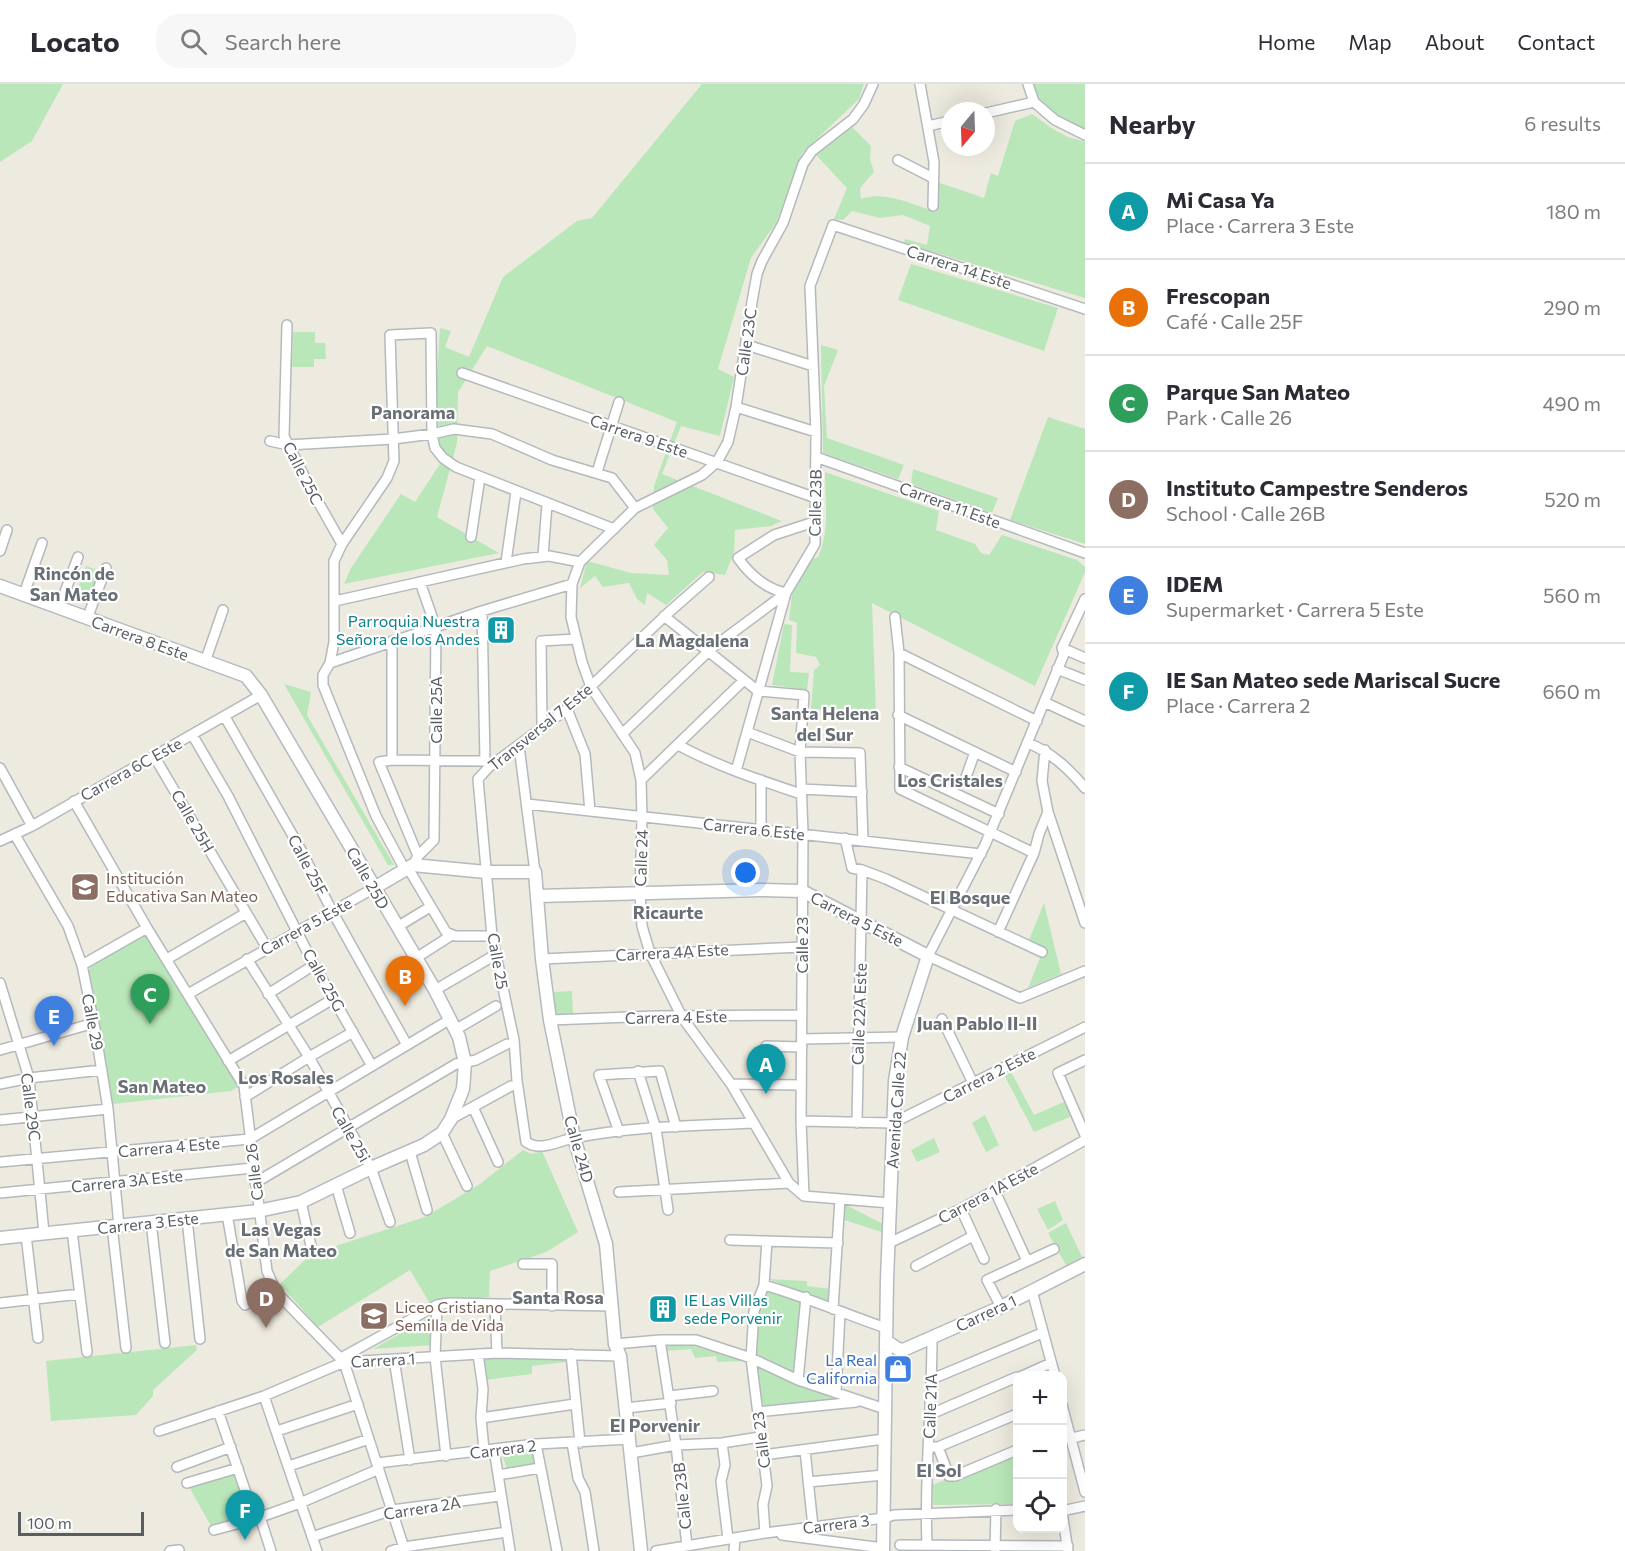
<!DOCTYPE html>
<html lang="en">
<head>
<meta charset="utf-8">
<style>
  :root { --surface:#fff; --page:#f7f7f7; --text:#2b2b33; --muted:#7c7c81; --line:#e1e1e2; --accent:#d93025 }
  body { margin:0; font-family:Commissioner,sans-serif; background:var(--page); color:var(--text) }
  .controls { position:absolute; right:18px; bottom:18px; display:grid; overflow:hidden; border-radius:12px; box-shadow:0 6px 24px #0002 }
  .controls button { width:54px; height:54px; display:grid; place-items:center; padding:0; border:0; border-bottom:2px solid var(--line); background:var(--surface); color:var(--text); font:30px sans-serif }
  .compass { position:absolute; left:941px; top:18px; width:54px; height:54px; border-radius:50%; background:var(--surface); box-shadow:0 6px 24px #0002; rotate:199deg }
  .scale { position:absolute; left:18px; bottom:15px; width:126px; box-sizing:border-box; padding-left:6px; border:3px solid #585d62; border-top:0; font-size:16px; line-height:21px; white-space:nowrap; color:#585d62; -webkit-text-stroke:4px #fff; paint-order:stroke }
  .you { position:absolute; left:746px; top:789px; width:21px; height:21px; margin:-15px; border:4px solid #fff; border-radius:50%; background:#1a73e8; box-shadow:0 0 0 9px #1a73e833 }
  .badge { display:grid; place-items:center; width:39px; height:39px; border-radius:50%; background:var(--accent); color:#fff; font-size:20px; font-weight:700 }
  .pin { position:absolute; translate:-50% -50px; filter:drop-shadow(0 2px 3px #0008) }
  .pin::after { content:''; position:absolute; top:32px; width:21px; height:18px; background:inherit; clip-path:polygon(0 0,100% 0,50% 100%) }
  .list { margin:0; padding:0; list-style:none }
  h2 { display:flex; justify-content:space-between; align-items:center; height:78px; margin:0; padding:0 24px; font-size:26px }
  h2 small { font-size:20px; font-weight:400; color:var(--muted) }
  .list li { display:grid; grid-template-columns:39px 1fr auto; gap:18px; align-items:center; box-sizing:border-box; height:96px; padding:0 24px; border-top:2px solid var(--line) }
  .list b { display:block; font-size:22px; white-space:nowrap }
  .list p { margin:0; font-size:20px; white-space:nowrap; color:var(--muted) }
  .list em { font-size:20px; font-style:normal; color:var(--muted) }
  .icon { flex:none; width:33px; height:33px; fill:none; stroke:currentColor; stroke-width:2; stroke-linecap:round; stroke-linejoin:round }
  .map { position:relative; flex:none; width:1085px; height:1467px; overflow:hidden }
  header { display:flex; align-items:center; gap:36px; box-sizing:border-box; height:84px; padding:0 30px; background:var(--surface); border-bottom:2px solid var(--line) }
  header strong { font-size:28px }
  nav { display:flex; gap:33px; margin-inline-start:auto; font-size:21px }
  .search { width:420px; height:54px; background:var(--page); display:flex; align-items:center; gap:15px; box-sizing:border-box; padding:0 21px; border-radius:24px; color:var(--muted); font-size:22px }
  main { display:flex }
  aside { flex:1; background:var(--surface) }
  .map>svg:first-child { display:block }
</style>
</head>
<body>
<header>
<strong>Locato</strong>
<div class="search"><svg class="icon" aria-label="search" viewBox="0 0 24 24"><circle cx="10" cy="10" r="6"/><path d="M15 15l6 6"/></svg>Search here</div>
<nav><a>Home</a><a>Map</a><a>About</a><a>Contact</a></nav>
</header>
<main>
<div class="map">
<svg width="1085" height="1467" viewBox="0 0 1085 1467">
  <rect width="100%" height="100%" fill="#edeadf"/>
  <!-- green -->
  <path fill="#bae7b9" d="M0,0h63l-31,57 -32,21z
    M702,0h162l-5,15 -57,54 -26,70 -25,35 -33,111 16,8 -14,59 -39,-10 -19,48 120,47 -11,5 -36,4 -1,23 -9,22 -22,-3 -37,33 -19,-12 -2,12 -8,-6 -8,-16 -26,4 -8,-11 -15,12 7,-27 44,12 38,2 -2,-15 -13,-15 14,-17 -15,-19 1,-23 23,-64 -190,-76 -29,46 -1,51 -20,74 62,36 -155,31 7,-16 50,-74 14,8 25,-38 -9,-19 9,-19 -6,-2 6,-96 11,3 -6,16 24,10 34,-80 74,-56 15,-3z
    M1031,0h54v47l-31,-15 -17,-14z
    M1032,30c17,12 32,25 53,27v157l-181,-55 1,-4 22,6 3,-19 -27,-11 -23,3 -28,-7 -9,9 -9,-1 13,-31 -31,-33 36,-28 19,19 -1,13 4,13 -14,16 1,11c23,-9 53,6 75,13l1,-30 47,16 7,-25 7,3 17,-55z
    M911,180l147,44 -14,43 -146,-51z
    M293,248h22v11h10l1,16h-12v8h-22z
    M821,261l17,5 -14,36 3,52 77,27 -6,14 -75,-26z
    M1048,333l37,12v115l-75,-24z
    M913,385l85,29 -6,15 -81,-29z
    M825,388l114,39 -3,19 39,14 6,9 8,2 13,-20 75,25 8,7v5l-50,114 -163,-83 4,109 -65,-3 3,-39 6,-5 -4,-8 -20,-4 1,-30 -8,-3 3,-25 18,-35 8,-3c12,-25 7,-58 7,-85z
    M86,482l14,5 -13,33 -13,-5z
    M784,540l8,1 -2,47 19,1 -2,17 -35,-5z
    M284,600l27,8 -4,23 87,150h-6z
    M1044,819l17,71 -33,14 14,-35 -13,-13z
    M145,849l93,154 -7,4 -119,13 -11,-73 -12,-48 -1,-14z
    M572,907l1,24 -18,1 -1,-24z
    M1009,984l25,47 30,-13 8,14 -38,16 -32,-61z
    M985,1031l14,30 -13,7 -14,-29z
    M934,1054l6,14 -23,10 -6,-12z
    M523,1066l8,4 11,-3 36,81 -32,20 -56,19 -1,26 -60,5 -19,-32 -92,57 -38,-43 31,-30 114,-37 55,-33z
    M1055,1117l8,19 -15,10 -11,-21z
    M842,1119l41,21 -1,8 -41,-13z
    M1066,1139l16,34 -16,8 -18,-32z
    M768,1195l39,2v5l24,3 -1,14z
    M766,1206l37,11 -7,74 -43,-19 2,-39z
    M433,1231l1,30 -61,4z
    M663,1260l28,1 53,16 -27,1 -1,-6 -21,2 -4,-9 -27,2z
    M196,1261l1,5 -44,40v6l-17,19 -85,6 -5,-60z
    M483,1273h83v5l-34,4v8l-47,6z
    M755,1282l41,19 44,15 -77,7z
    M532,1367l3,14 -28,4 -5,-15z
    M1017,1368v52l-84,1 -1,-20z
    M234,1385l17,43 -39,16 -24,-43z"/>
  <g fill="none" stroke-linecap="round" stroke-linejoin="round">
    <!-- street casing -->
    <g stroke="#b5b9be" stroke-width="12">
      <path id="street" d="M920,0l14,78 -1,44
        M1028,0l6,18
        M1034,18l21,18 30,15
        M986,29l48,-11
        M928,42l22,-5
        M898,76l35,18
        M287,241l-3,111 24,48 34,60
        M747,261l66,21
        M462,289l354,125
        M736,323l80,25
        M270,357l18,4 105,-6 39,-5 22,-5 38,5 60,26 60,18 23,30
        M816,373l269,96
        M597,388l22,-70
        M471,453l9,-60
        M0,467l7,-21
        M543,472l4,-52
        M506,478l10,-70
        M709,493l-41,36 -101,96 -78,58 -11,12 14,157 22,104 3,41 9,61c15,10 31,-1 48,-4 58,-12 120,-12 179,-15
        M786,509c-20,-4 -37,-19 -48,-35l36,-23 43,-14
        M24,510l18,-51
        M1085,515l-23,49 2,6 -79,191 -57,111 92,42 65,-27
        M335,517l188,-42 26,-3 31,6
        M59,524l19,-51
        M482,527l3,150
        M664,532l94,75 46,4 -4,57 3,81 -2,288 3,75
        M895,533l4,36 1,136 134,64
        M87,535l19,-51
        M1062,564l23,10
        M899,569l138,68
        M205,578l18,-52
        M330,579l152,-52 90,-27
        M1057,585l28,11
        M1044,618l41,19
        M567,625l18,45 5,57
        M898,631l118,57
        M225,633l76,133 31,61 75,134
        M542,642l-1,-85 35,-2
        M747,648l53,20 60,1 3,87
        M622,650l90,-86 74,-55
        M193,652l35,60 86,169 58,101
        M1028,659c24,10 40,25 57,45
        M678,661c39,21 81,35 123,49
        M519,662l16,126
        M1045,666l-3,31 6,31 37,111
        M154,672l113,192
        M392,676v-119
        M899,683l100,47
        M0,684l32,58
        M736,687l50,-178 29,-49 1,-112 -6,-146 23,-61 252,84
        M966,693l9,-25
        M641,696l103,-100
        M761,696v49
        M801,705l61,3
        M74,717l73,127 97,158 23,185 9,21 68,70 61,189
        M527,720l454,50
        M15,751l53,91 14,39 13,64 13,80 11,117
        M845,754l7,30 10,2 24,9 156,73
        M0,757l32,-15 229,-131
        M418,772l-39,-94 13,-2 93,1
        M413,781l5,-9 16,-16 2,-212 -16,-46
        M408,784l38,64 9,4h37
        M405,786l-29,-54 -53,-131v-10l7,-12 4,-21v-81l8,-17 45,-66 7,-17 -4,-126 41,-2 1,101 3,14 8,10 13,9 158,62
        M397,843l33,-20
        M998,848l36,-79 5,-19 9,-22
        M416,874l36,-23
        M167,875l79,-46
        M247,875l62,98 62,111 19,54
        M542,875l260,-12
        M82,881l65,-37
        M0,899l29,95 15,155
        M435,906l60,-35
        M188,910l186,-106
        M268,910l46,-29
        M942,935l31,64
        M550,936l106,-4 145,-1
        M455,946l41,-24
        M802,955l100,-2
        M766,962l36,1
        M0,966l94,-27
        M1085,976l-27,13 27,62
        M228,977l105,-62
        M638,987l18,58 12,81
        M0,1000l29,-6 73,-8
        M731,1000l70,1
        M245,1013l64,-40 44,-25
        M473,1023l25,55
        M451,1035l60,-33
        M0,1036l108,-11
        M801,1037l92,2 192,-96
        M857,1039l5,-253
        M619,1048l-20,-57 61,-4 16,56
        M442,1049l25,53
        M410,1068l17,58
        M0,1078l250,-23 199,-119
        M255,1099l201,-119 20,-4 31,-16
        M336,1101l14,48
        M995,1107l32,70
        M619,1108l170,-9
        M0,1109l253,-25
        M804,1112l-15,-13 -58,-99 -49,-67 -32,-64 -8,-27 -2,-33 2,-76 -1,-37 -6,-27 -44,-66 -9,-25 -11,-45 1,-33 8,-22 55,-54 67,-33 15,-13 11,-20 8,-35 16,-105 5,-28 5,-13 21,-38 20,-59 9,-13 41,-32 11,-15 9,-20
        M804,1112l86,7
        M301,1118l10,44
        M961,1125l23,50
        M227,1130l15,87 3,4
        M187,1135l13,120
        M151,1138l14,121
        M112,1142l14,122
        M72,1147l15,121
        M26,1151l12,103
        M730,1156l108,3
        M889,1159l72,-34 124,-69
        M523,1180h29v42
        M916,1182l57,-30
        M764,1201c42,12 81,29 122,43
        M1032,1207l23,85
        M0,1219l80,-9
        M437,1221l-2,52 11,99
        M495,1221l2,48
        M1001,1223l-14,-27 67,-31
        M833,1225l7,-110
        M660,1256l16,105 11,101
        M615,1260l45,-4h36l55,18 47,22 87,29
        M478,1270l5,35 -2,29 3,32
        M571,1270l9,89
        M341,1274l96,-53 12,-2 162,3
        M394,1275l16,101
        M1022,1292l29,-13
        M932,1295l110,-46
        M798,1296l8,-83
        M836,1309l4,-80
        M264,1312l53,155
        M669,1312l44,-5
        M1062,1321l23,87
        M626,1324l45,-5
        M218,1327l37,108
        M758,1328l98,-10
        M931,1330l86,-37
        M481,1334l94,-14
        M159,1347l105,-35 80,-34 153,-9 123,3
        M277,1347l81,-27
        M1072,1354l13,-3
        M572,1359l6,35 7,14 9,59
        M722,1359l3,22 -4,16 7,58
        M536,1360l21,107
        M934,1363h4l79,-33
        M938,1363l11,29h6l62,-26
        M494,1365l16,102
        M805,1366l8,77
        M631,1369l45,-8 46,-2 38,-6
        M763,1371l121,-16
        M377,1379l159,-19 94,-5
        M289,1382l80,-27
        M177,1383l54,-20
        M498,1391l42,-7
        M808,1398l76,-7
        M187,1399l51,-15
        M1062,1427l23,-5
        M1062,1428l6,39
        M260,1433l11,34
        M214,1446l41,-11 45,-16 79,-34
        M765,1449l-2,-29 4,-18 -16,-128 3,-47 10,-26 3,-44
        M782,1451l101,13
        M312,1453l80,-27 108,-14
        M900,1461l168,1
        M927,1461c-3,-69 5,-138 5,-207
        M170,1467l9,-1
        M391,1467l13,-4 103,-15
        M656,1467l109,-18 119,-15 10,-3 123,-5
        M734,1467l1,-13
        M995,1467l1,-42"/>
    </g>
    <!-- secondary casing -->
    <g stroke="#b5bac0" stroke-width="15">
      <path id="secondary" d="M0,502l246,90 15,19 174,295 24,47 6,26 -2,26 -12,30 -9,14 -18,12 -53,23 -70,34 -43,9 -258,27
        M374,804l39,-23 73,7h49l7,87 8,61 24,118 32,106 9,100 5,12 21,195
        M538,812l223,-6 41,1 126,65 -26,81 -7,44 -8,198 -4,272
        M886,1257l12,8 5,1 98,-43 84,-43"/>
    </g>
    <!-- street -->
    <use href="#street" stroke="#fff" stroke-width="9"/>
    <!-- secondary -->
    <use href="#secondary" stroke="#fff" stroke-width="12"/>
  </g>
  <!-- icons -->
  <defs>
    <g id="building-square" transform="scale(1.5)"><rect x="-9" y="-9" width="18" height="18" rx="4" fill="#0f9aa8" stroke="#fff"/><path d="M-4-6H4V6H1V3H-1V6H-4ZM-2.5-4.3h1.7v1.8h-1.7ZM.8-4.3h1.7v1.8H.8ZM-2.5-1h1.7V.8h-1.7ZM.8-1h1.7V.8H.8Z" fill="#fff"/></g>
    <g id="school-square" transform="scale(1.5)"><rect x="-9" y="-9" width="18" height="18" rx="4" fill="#8d6e63" stroke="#fff"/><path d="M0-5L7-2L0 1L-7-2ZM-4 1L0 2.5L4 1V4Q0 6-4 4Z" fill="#fff"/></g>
    <g id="shop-square" transform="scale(1.5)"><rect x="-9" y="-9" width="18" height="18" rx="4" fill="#3f7fe0" stroke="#fff"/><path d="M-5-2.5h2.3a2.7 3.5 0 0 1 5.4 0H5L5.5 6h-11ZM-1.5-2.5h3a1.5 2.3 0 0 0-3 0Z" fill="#fff"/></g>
  </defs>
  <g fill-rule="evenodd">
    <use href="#building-square" x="501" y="546"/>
    <use href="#school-square" x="85" y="803"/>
    <use href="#building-square" x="663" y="1225"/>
    <use href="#school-square" x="374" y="1232"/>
    <use href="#shop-square" x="898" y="1285"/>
  </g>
  <g text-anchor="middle" stroke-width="4.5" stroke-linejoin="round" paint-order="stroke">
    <!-- street labels -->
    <g font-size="16" fill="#585d62" stroke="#fff">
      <text transform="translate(959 183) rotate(18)" y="6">Carrera 14 Este</text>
      <text transform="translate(746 258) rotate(-82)" y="6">Calle 23C</text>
      <text transform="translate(639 352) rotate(19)" y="6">Carrera 9 Este</text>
      <text transform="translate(303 389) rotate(63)" y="6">Calle 25C</text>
      <text transform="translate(815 419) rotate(-89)" y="6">Calle 23B</text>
      <text transform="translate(950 421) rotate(20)" y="6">Carrera 11 Este</text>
      <text transform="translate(140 554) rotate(20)" y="6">Carrera 8 Este</text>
      <text transform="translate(436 626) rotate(-90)" y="6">Calle 25A</text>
      <text transform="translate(540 643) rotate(-39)" y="6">Transversal 7 Este</text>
      <text transform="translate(131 685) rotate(-29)" y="6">Carrera 6C Este</text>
      <text transform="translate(193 737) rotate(60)" y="6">Calle 25H</text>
      <text transform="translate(754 745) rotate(6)" y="6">Carrera 6 Este</text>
      <text transform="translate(641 774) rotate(-88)" y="6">Calle 24</text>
      <text transform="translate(308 781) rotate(62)" y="6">Calle 25F</text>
      <text transform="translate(368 794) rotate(60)" y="6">Calle 25D</text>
      <text transform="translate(857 835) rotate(27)" y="6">Carrera 5 Este</text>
      <text transform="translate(306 842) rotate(-29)" y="6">Carrera 5 Este</text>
      <text transform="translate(802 861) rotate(-90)" y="6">Calle 23</text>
      <text transform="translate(672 868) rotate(-3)" y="6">Carrera 4A Este</text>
      <text transform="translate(498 877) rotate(80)" y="6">Calle 25</text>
      <text transform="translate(324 896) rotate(61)" y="6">Calle 25G</text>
      <text transform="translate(859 930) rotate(-88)" y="6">Calle 22A Este</text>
      <text transform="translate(676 933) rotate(-1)" y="6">Carrera 4 Este</text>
      <text transform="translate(93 938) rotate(79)" y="6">Calle 29</text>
      <text transform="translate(989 991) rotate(-27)" y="6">Carrera 2 Este</text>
      <text transform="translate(31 1023) rotate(83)" y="6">Calle 29C</text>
      <text transform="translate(896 1026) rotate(-86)" y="6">Avenida Calle 22</text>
      <text transform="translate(351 1050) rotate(60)" y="6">Calle 25i</text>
      <text transform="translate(169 1063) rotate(-5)" y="6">Carrera 4 Este</text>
      <text transform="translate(579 1065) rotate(74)" y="6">Calle 24D</text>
      <text transform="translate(254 1088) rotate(-97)" y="6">Calle 26</text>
      <text transform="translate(127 1097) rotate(-6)" y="6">Carrera 3A Este</text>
      <text transform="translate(988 1109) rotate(-28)" y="6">Carrera 1A Este</text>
      <text transform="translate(148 1139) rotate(-6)" y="6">Carrera 3 Este</text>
      <text transform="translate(986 1229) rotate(-25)" y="6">Carrera 1</text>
      <text transform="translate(383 1276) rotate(-3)" y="6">Carrera 1</text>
      <text transform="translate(930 1322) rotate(-88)" y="6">Calle 21A</text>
      <text transform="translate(761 1356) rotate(-97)" y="6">Calle 23</text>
      <text transform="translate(503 1365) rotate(-7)" y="6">Carrera 2</text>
      <text transform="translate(682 1412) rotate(-96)" y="6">Calle 23B</text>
      <text transform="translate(422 1424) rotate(-9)" y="6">Carrera 2A</text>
      <text transform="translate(836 1440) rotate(-7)" y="6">Carrera 3</text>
    </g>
    <!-- culture labels -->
    <g font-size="16" fill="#0d838f" stroke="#fff" text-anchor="end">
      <text x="480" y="543">Parroquia Nuestra<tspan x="480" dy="18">Señora de los Andes</tspan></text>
      <text x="684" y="1222" text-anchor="start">IE Las Villas<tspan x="684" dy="18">sede Porvenir</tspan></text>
    </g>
    <!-- education labels -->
    <g font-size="16" fill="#785e54" stroke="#fff" text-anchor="start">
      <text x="106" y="800">Institución<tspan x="106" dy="18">Educativa San Mateo</tspan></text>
      <text x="395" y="1229">Liceo Cristiano<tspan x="395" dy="18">Semilla de Vida</tspan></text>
    </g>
    <!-- shop labels -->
    <g font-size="16" fill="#366cbe" stroke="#fff" text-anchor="end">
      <text x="877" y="1282">La Real<tspan x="877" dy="18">California</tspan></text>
    </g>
    <!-- neighbourhood labels -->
    <g font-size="18" font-weight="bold" fill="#696f74" stroke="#fff">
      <text x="413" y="335">Panorama</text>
      <text x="74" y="496">Rincón de<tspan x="74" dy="21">San Mateo</tspan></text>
      <text x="692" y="563">La Magdalena</text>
      <text x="825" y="636">Santa Helena<tspan x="825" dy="21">del Sur</tspan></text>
      <text x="950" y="703">Los Cristales</text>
      <text x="970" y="820">El Bosque</text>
      <text x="668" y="835">Ricaurte</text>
      <text x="977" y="946">Juan Pablo II-II</text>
      <text x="286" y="1000">Los Rosales</text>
      <text x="162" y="1009">San Mateo</text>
      <text x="281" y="1152">Las Vegas<tspan x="281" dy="21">de San Mateo</tspan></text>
      <text x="558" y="1220">Santa Rosa</text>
      <text x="655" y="1348">El Porvenir</text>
      <text x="939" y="1393">El Sol</text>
    </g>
  </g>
</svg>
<div class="controls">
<button>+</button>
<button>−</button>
<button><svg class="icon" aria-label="locate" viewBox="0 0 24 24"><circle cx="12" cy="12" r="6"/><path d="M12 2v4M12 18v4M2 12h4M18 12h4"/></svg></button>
</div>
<svg class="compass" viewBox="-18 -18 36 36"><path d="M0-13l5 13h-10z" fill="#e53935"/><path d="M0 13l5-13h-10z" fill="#7c7c81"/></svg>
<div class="scale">100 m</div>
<div class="you"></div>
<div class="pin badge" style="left:766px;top:1010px;background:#0f9aa8">A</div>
<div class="pin badge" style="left:405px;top:922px;background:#e8710a">B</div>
<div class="pin badge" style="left:150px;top:940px;background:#2e9e5b">C</div>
<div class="pin badge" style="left:266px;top:1244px;background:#8d6e63">D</div>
<div class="pin badge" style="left:54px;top:962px;background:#3f7fe0">E</div>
<div class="pin badge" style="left:245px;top:1456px;background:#0f9aa8">F</div>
</div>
<aside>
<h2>Nearby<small>6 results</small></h2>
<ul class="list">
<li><span class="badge" style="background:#0f9aa8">A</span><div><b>Mi Casa Ya</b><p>Place · Carrera 3 Este</p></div><em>180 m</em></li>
<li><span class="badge" style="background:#e8710a">B</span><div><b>Frescopan</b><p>Café · Calle 25F</p></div><em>290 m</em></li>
<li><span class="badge" style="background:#2e9e5b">C</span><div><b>Parque San Mateo</b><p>Park · Calle 26</p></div><em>490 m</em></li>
<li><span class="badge" style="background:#8d6e63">D</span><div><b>Instituto Campestre Senderos</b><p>School · Calle 26B</p></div><em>520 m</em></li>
<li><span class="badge" style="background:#3f7fe0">E</span><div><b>IDEM</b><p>Supermarket · Carrera 5 Este</p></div><em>560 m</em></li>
<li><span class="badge" style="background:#0f9aa8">F</span><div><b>IE San Mateo sede Mariscal Sucre</b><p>Place · Carrera 2</p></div><em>660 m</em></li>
</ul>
</aside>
</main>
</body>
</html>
